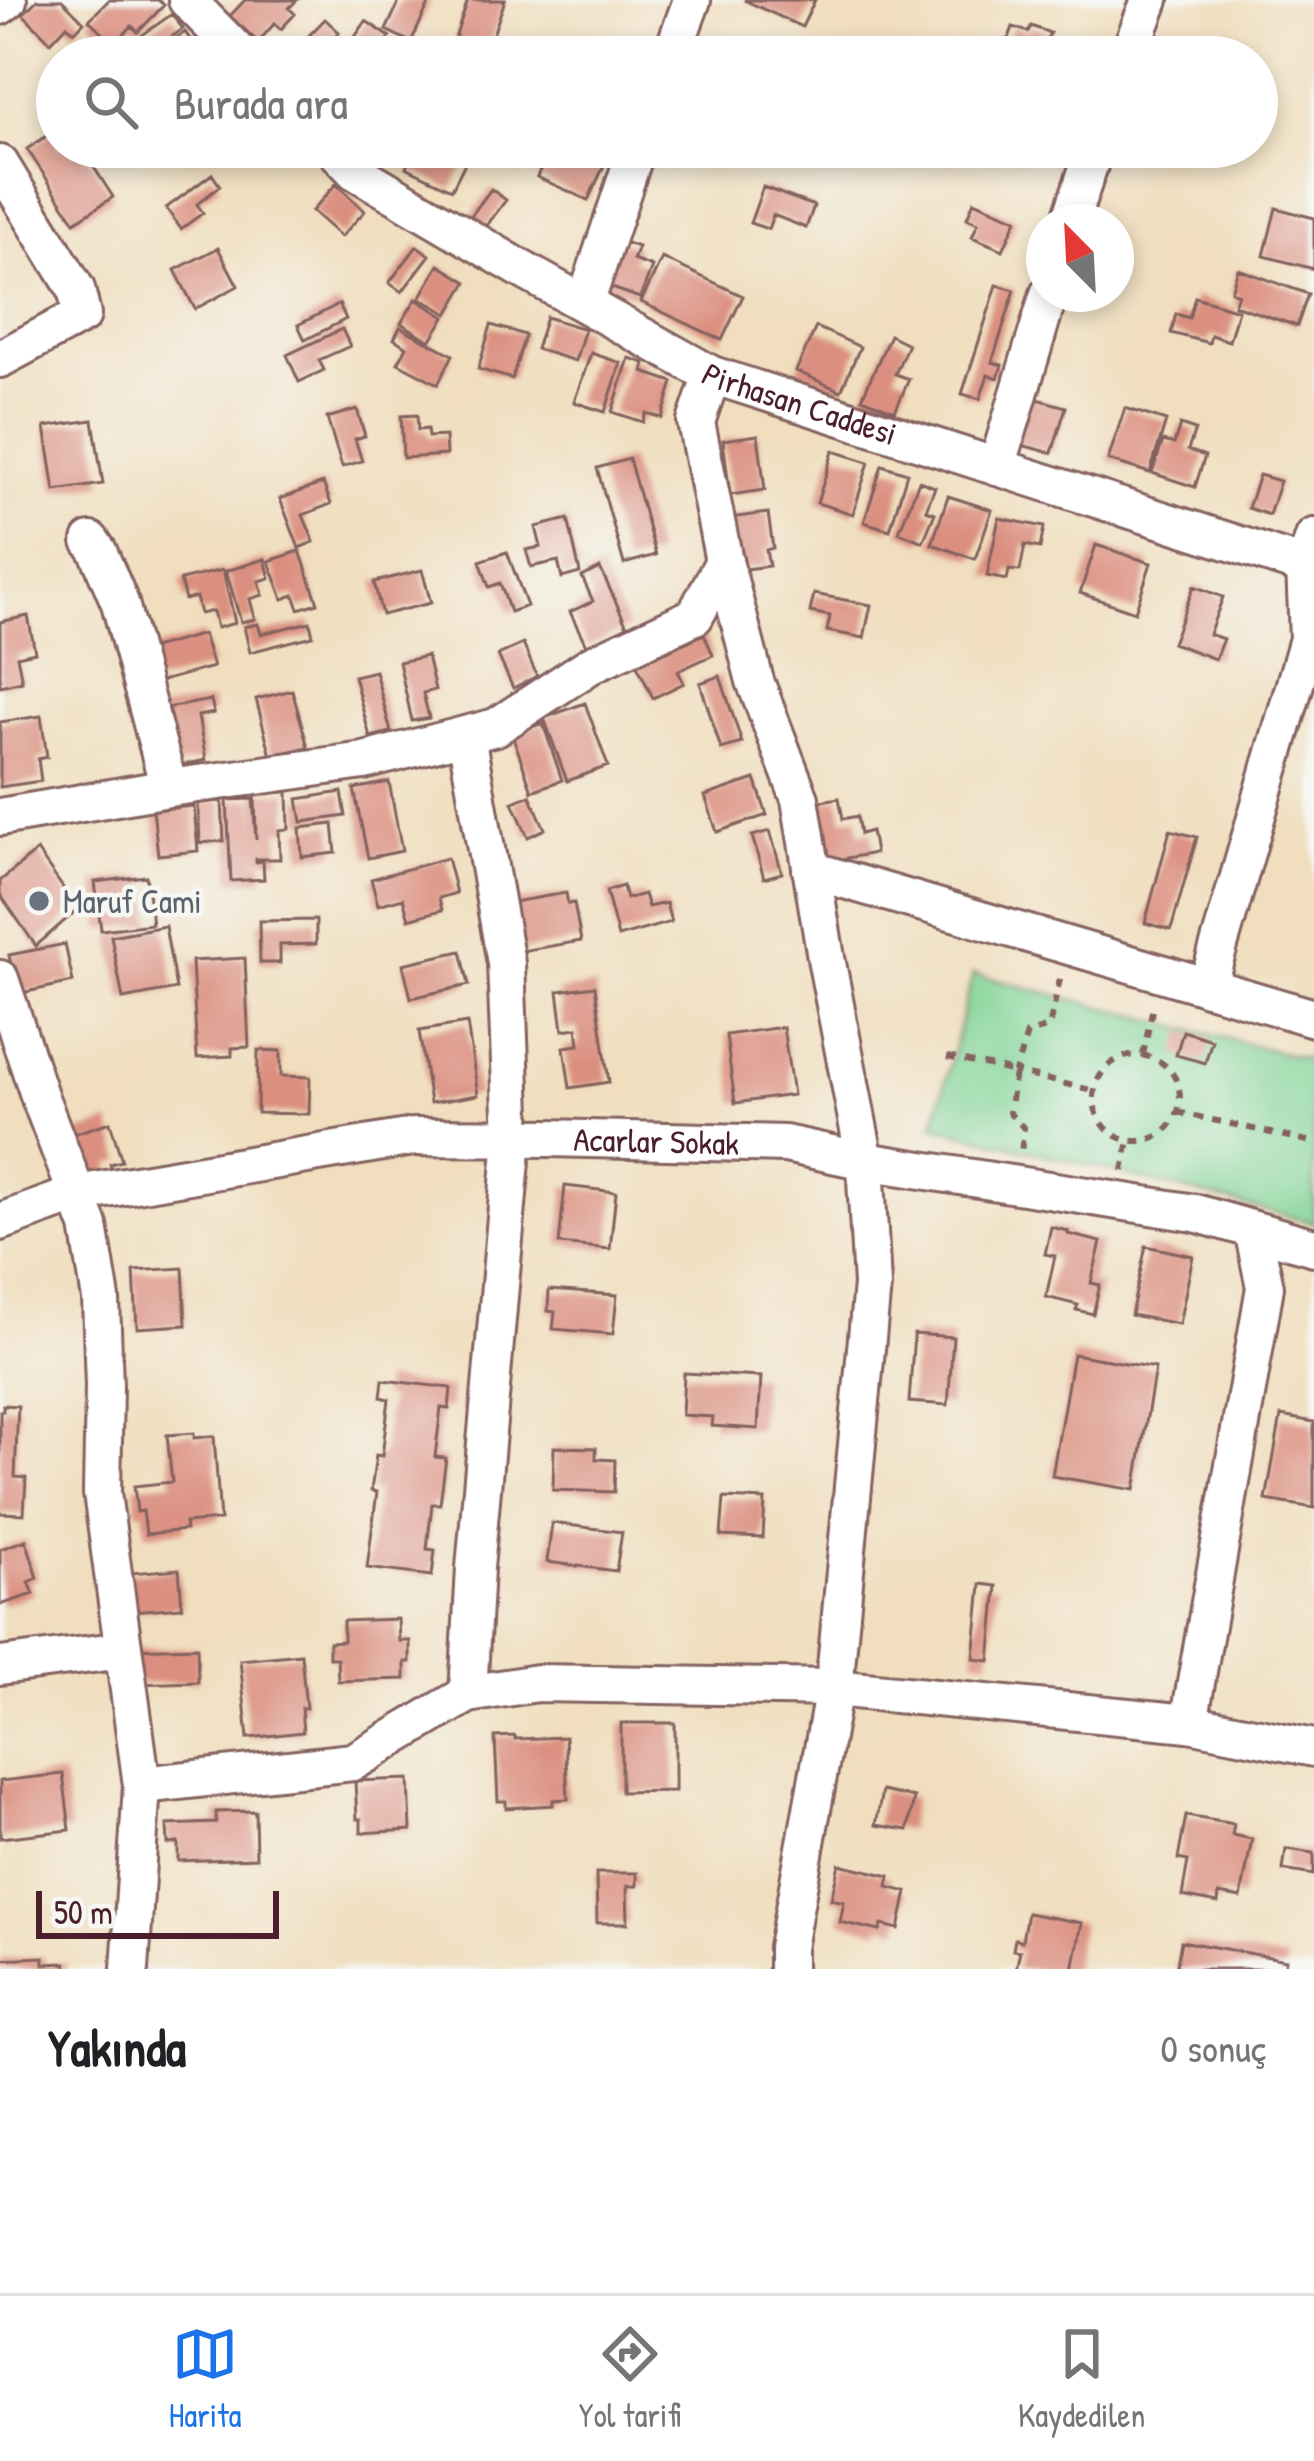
<!DOCTYPE html>
<html lang="tr">
<head>
<meta charset="utf-8">
<style>
  :root { --surface:#fff; --page:#f6f6f6; --text:#202124; --muted:#757577; --line:#e0e0e0; --accent:#1a73e8 }
  body { margin:0; font-family:"Patrick Hand",sans-serif; background:var(--page); color:var(--text) }
  .compass { position:absolute; left:1026px; top:204px; width:108px; height:108px; border-radius:50%; background:var(--surface); box-shadow:0 6px 18px #0003; rotate:336deg }
  .scale { position:absolute; left:36px; bottom:30px; width:243px; box-sizing:border-box; padding-left:12px; border:6px solid #4a1f2b; border-top:0; font-size:33px; line-height:42px; white-space:nowrap; color:#4a1f2b; -webkit-text-stroke:9px #f6f6f2; paint-order:stroke }
  .list { margin:0; padding:0; list-style:none }
  h2 { display:flex; justify-content:space-between; align-items:center; height:156px; margin:0; padding:0 48px; font-size:51px }
  h2 small { font-size:39px; font-weight:400; color:var(--muted) }
  .icon { flex:none; width:66px; height:66px; fill:none; stroke:currentColor; stroke-width:2; stroke-linecap:round; stroke-linejoin:round }
  .map { position:relative; flex:none; width:1314px; height:1969px; overflow:hidden }
  .search { position:absolute; background:var(--surface); box-shadow:0 6px 18px #0003; left:36px; right:36px; top:36px; height:132px; display:flex; align-items:center; gap:30px; box-sizing:border-box; padding:0 42px; border-radius:66px; color:var(--muted); font-size:45px }
  .sheet { height:324px; background:var(--surface) }
  nav { display:flex; justify-content:space-around; align-items:center; box-sizing:border-box; height:168px; border-top:3px solid var(--line); background:var(--surface); font-size:33px; color:var(--muted) }
  nav a { display:grid; justify-items:center; gap:6px }
  nav .on { color:var(--accent) }
  .map>svg:first-child { display:block }
</style>
</head>
<body>
<div class="map">
<svg width="1314" height="1969" viewBox="0 0 1314 1969">
  <rect width="100%" height="100%" fill="#f6f6f2"/>
  <filter id="ink" filterUnits="userSpaceOnUse"><feTurbulence type="fractalNoise" baseFrequency=".00833" numOctaves="2"/><feDisplacementMap in="SourceGraphic" scale="24" xChannelSelector="R" yChannelSelector="G"/><feConvolveMatrix kernelMatrix="1 2 1 2 8 2 1 2 1" color-interpolation-filters="sRGB"/></filter>
  <filter id="wash" filterUnits="userSpaceOnUse"><feTurbulence type="fractalNoise" baseFrequency=".004" numOctaves="4" result="noise"/><feDisplacementMap in="SourceGraphic" scale="48" xChannelSelector="R" yChannelSelector="G"/><feGaussianBlur stdDeviation="2.7" result="paint"/><feColorMatrix in="noise" values="0 0 0 0 0 0 0 0 0 0 0 0 0 0 0 0 0 1.4 0 .05"/><feComposite in="paint" operator="in"/></filter>
  <g filter="url(#wash)">
    <rect width="100%" height="100%" fill="#f0debe"/>
    <!-- green -->
    <path fill="#82d496" stroke="#667a60" stroke-width="3" d="M973,974l341,87v162l-380,-97z"/>
    <g id="blocks">
      <!-- building -->
      <path fill="#db8f80" d="M37,0h25l22,22 -10,10 -7,-7 -16,17 -28,-28z
        M109,0h49l6,5 -26,27 -6,-6 -18,18 -25,-24z
        M245,0h52l-8,8 6,6 -14,15 -6,-6 -17,19 -28,-26z
        M400,0h31l-20,42 -25,-12z
        M468,0h37l-19,55 -33,-11z
        M744,0h71l-13,27z
        M172,14l11,15 -34,24 -11,-15z
        M325,19l14,13 -24,25h-27z
        M366,21l24,16 -13,20h-36z
        M1031,26l19,7 -4,8 19,7 -3,9h-60l11,-30 15,5z
        M185,32l18,25h-52z
        M1164,36l43,17 -2,4h-40l-8,-3z
        M57,129v18h24l32,50 -38,25 -48,-73z
        M416,147h57l-21,42 -46,-22z
        M540,147h58l12,6 -22,47 -51,-23 8,-18 -9,-3z
        M212,174l8,12 -23,18 6,9 -22,16 -15,-21z
        M336,184l29,27 -24,26 -29,-26z
        M763,187l51,19 -8,22 -33,-13 -5,14 -18,-6z
        M491,189l15,11 -21,28 -15,-11z
        M974,201l43,18 -14,31 -31,-13 6,-14 -11,-5z
        M1276,208l38,10v51l-50,-13z
        M618,240l20,7 -5,13 19,7 -12,31 -39,-14z
        M417,246l13,9 -28,37 -13,-9z
        M218,248l20,38 -43,23 -20,-39z
        M662,258l81,38 -21,44 -81,-38z
        M439,265l28,17 -19,32 -28,-16z
        M1238,269l70,25 -11,32 -63,-21 4,-11 -7,-3z
        M997,285l18,5 -23,72 10,3 -4,13 -10,-3 -8,24 -18,-5z
        M1195,297l43,13 -9,31 -18,-6 -2,8 -38,-10 5,-19 13,4z
        M416,299l29,18 -15,24 -29,-18z
        M339,304l7,15 -41,21 -7,-15z
        M546,317l39,12 -10,32 -39,-12z
        M491,325l34,10 -13,44 -34,-10z
        M400,327l53,28 -15,29 -40,-21 9,-16 -13,-8z
        M816,327l44,20 -19,44 -45,-20z
        M342,329l8,17 -31,14 5,10 -25,12 -12,-27z
        M890,335l18,9 -13,30 14,5 -14,32 -33,-13z
        M591,353l30,10 -16,49 -31,-10z
        M629,358l16,5 -2,9 30,10 -11,36 -16,-5 -3,9 -31,-10z
        M1027,396l39,11 -14,46 -39,-10z
        M1125,408l41,13 -16,52 -42,-13z
        M357,409l8,27 -10,3 7,22 -20,6 -15,-49z
        M417,415l1,15 9,-1 1,8 17,-1 1,19 -43,3 -2,-42z
        M93,420l10,64 -48,7 -10,-64z
        M1180,425l15,5 -7,20 17,6 -10,31 -43,-14 11,-32 11,3z
        M758,435l7,55 -35,5 -7,-55z
        M833,451l36,11 -16,52 -36,-11z
        M629,459l27,96 -32,9 -27,-96z
        M882,465l25,8 -17,57 -26,-8z
        M1259,475l21,6 -11,34 -21,-7z
        M919,481l16,6 -9,23 9,3 -12,29 -24,-10z
        M323,483l8,21 -28,11 11,27 -15,6 -19,-49z
        M948,496l44,14 -17,49 -43,-15z
        M768,513l5,35 -7,2 3,16 -32,4 -8,-52z
        M999,518l45,9 -4,21 -15,-3 -5,26 -11,-1 -2,10 -20,-4z
        M568,519l12,54 -18,5 -4,-17 -27,6 -5,-17 15,-3 -5,-20z
        M1096,545l55,18 -16,49 -55,-19z
        M300,551l18,52 -19,6 -5,-14 -11,4 -14,-38z
        M507,552l20,54 -17,6 -10,-29 -11,4 -9,-26z
        M265,559l5,19 -11,3 4,14 -13,4 5,20 -14,3 -15,-51z
        M600,568l28,60 -41,19 -17,-35 23,-11 -11,-24z
        M223,570l12,53 -18,5 -4,-17 -13,3 -4,-17 -11,3 -5,-20z
        M422,570l9,33 -49,12 -8,-33z
        M1194,586l29,11 -14,37 14,5 -8,20 -43,-16z
        M814,594l57,11 -7,33 -37,-7 3,-15 -20,-4z
        M28,616l7,36 -18,4 5,25 -22,5v-64z
        M310,622l3,14 -63,16 -6,-25 14,-3 3,10z
        M203,634l10,33 -62,17 -9,-33z
        M704,634l9,21 -35,16 6,12 -31,15 -16,-33z
        M523,644l14,32 -24,12 -15,-33z
        M427,656l8,34 -12,3 6,25 -17,3 -13,-59z
        M375,671l16,61 -21,5 -16,-61z
        M720,676l22,67 -21,6 -21,-66z
        M292,690l16,57 -37,9 -15,-57z
        M211,700l3,13 -16,3 8,44 -34,7 -11,-58z
        M585,703l23,63 -41,15 -23,-63z
        M41,716l6,41 -9,2 3,22 -41,6v-65z
        M543,723l19,57 -30,11 -20,-57z
        M755,779l12,36 -50,17 -12,-36z
        M389,782l13,69 -34,7 -14,-69z
        M255,792h33l1,37 -10,1 1,29h-24v3l7,-1 1,18 -33,2 -4,-81 26,-1 3,41z
        M342,792l4,24 -44,6 -4,-23z
        M530,795l15,34 -17,8 -15,-35z
        M839,798l4,21 14,-3 3,18 11,-3 4,22 -50,9 -10,-60z
        M222,801l2,40 -24,2 -2,-40z
        M194,806l4,45 -40,4 -5,-45z
        M333,824l3,29 -34,4 -2,-29z
        M1170,830l27,7 -26,93 -26,-7z
        M770,831l12,42 -18,5 -12,-42z
        M37,851l41,58 -42,37 -36,-52v-13z
        M447,858l9,35 -17,5 3,12 -33,9 -6,-21 -25,7 -7,-26z
        M146,876l6,48 -51,6 -6,-48z
        M623,886l3,13 18,-5 4,13 18,-4 5,19 -53,15 -12,-46z
        M566,893l2,11 6,-1 7,38 -60,10 -8,-49z
        M316,920v24l-36,1v18h-20l-1,-42z
        M165,926l11,63 -53,10 -12,-63z
        M65,944l8,38 -56,12 -8,-39z
        M461,951l8,34 -58,13 -8,-34z
        M245,958l4,89 -17,1v8l-35,2 -5,-97z
        M595,986l14,96 -39,6 -6,-41 15,-2 -2,-17 -14,2 -5,-39z
        M467,1023l11,72 -48,8 -11,-72z
        M783,1027l10,68 -58,8 -9,-68z
        M1183,1031l29,9 -7,23 -29,-8z
        M258,1050l23,1v25l29,1 -1,37 -52,-1z
        M110,1122l12,39 -12,3 5,16 -34,10 -17,-53z
        M565,1186l51,6 -6,57 -51,-5z
        M1051,1227l17,4v3l33,8 -10,41 9,2 -7,29 -17,-4 2,-5 -32,-8 9,-41 -10,-2z
        M1146,1246l47,10 -14,68 -48,-9z
        M183,1268l3,57 -49,3 -3,-57z
        M549,1290l68,5 -4,39 -60,-5 2,-17 -7,-1z
        M914,1334l39,3 -5,68 -39,-3z
        M1073,1354l82,14 -20,122 -83,-14z
        M684,1373l77,4 -3,52 -46,-3 1,-9 -31,-2z
        M383,1380l68,8 -2,21 -8,-1 -6,49 11,1 -6,46h-8l-5,45 8,1 -3,26 -65,-8 10,-76 -6,-1 5,-36 6,1 7,-57 -8,-2z
        M3,1405l15,1 -3,71 11,1 -2,36 -24,-1v-102h3z
        M1281,1416l33,6v86l-48,-8z
        M194,1433v5l20,-2 6,84 -35,3 1,7 -40,4 -3,-23 -6,1 -3,-26 38,-4 -5,-47z
        M554,1447l42,1v11l19,1 -1,32 -61,-2z
        M724,1498l41,2 -2,38 -42,-2z
        M552,1523l70,9 -6,39 -69,-9z
        M26,1540l12,38 -9,4 5,12 -34,11v-56z
        M179,1569l3,38 -60,5 -4,-38z
        M981,1584l16,2 -7,75 -16,-2z
        M398,1619l1,22h11v21h-5v17l-67,2 -1,-23h-8v-16l14,-1v-20z
        M197,1647l1,35 -64,2 -1,-35z
        M301,1654l5,54h-5l2,24 -55,6 -8,-78z
        M621,1723h54v68l-54,1z
        M515,1736v3l50,-2 3,62 -15,1v5l-47,3v-7h-8l-3,-64z
        M63,1774l7,56 -70,8v-57z
        M409,1779l2,51 -50,3v-14h-4l-2,-38z
        M882,1791l32,7 -6,32 -32,-5z
        M255,1811l1,47 -78,3v-18l-10,1 -1,-19 49,-2v-11z
        M1186,1816l48,8 -2,11 20,4 -11,59 -22,-4 -1,9 -36,-7 6,-35 -10,-2z
        M1286,1849l28,4v22l-31,-5z
        M839,1864l51,12 -2,11 19,5 -8,37 -17,-4 -2,6 -40,-9 4,-20 -13,-3z
        M596,1873h41v13h-10l1,37h-31z
        M1027,1913l55,10 -9,46h-57l4,-18 -7,-1 2,-11 7,2z
        M1181,1941l105,19 -2,9h-108z
        M44,1957v7l22,-1v6h-66v-10z"/>
    </g>
  </g>
  <g filter="url(#ink)">
    <use href="#blocks" fill-opacity="0" stroke="#84625e" stroke-width="3"/>
    <g fill="none" stroke-linecap="round" stroke-linejoin="round">
      <!-- minor casing -->
      <g stroke="#84625e" stroke-width="42">
        <g id="minor">
          <path d="M187,0l56,57"/>
          <path d="M0,6l8,-6"/>
          <path d="M671,57l21,-57"/>
          <path d="M1128,57l22,-57"/>
          <path id="s1" d="M332,147l23,24 168,99 189,105 602,194"/>
          <path d="M0,164l76,125 6,26 -82,44"/>
          <path d="M1070,222l25,-75"/>
          <path d="M585,304l52,-157"/>
          <path d="M997,467l52,-173"/>
          <path d="M91,541l7,10 22,52 49,185"/>
          <path d="M724,561l31,120 45,118 26,159 39,203 7,124 -38,403 -47,260v21"/>
          <path d="M466,735l40,228 7,175 -38,430 -7,126"/>
          <path d="M0,817l169,-29 195,-27 132,-34 96,-63 103,-48 29,-55 -28,-139 16,-47"/>
          <path d="M811,870l503,148"/>
          <path d="M0,979l40,119 49,128 12,73 3,87 -2,107 40,292 -12,184"/>
          <path d="M1207,987l101,-348 -3,-73 9,-29"/>
          <path id="s2" d="M0,1222l77,-28 336,-57 135,1 237,6 80,17 330,52 119,34"/>
          <path d="M0,1666l123,-16"/>
          <path d="M1189,1723l76,-436 -12,-57"/>
          <path d="M142,1785l211,-23 115,-68 69,-11 297,5 355,35 125,25"/>
        </g>
      </g>
      <!-- path -->
      <path stroke="#84625e" stroke-width="6" stroke-dasharray="9 9" stroke-linecap="butt" d="M1060,979l-11,48 -22,7 -12,38 80,19
        M1143,1055l10,-49
        M1094 1098a43 43 0 1 1 86 0a43 43 0 1 1-86 0Z
        M947,1057l68,15 -6,41 15,15 -3,24
        M1177,1112l135,30 2,4
        M1123,1171l6,-31"/>
      <!-- minor -->
      <use href="#minor" stroke="#fff" stroke-width="36"/>
    </g>
  </g>
  <!-- markers -->
  <circle fill="#6b7280" stroke="#f6f6f2" stroke-width="4.5" cx="39" cy="901" r="12"/>
  <g text-anchor="middle" stroke-width="9" stroke-linejoin="round" paint-order="stroke">
    <!-- street labels -->
    <g font-size="33" fill="#4a1f2b" stroke="#f6f6f2">
      <text dy="12" stroke="none"><textPath href="#s1" startOffset="537">Pirhasan Caddesi</textPath></text>
      <text dy="12" stroke="none"><textPath href="#s2" startOffset="666">Acarlar Sokak</textPath></text>
    </g>
    <!-- worship labels -->
    <g font-size="33" fill="#5b616d" stroke="#f6f6f2" text-anchor="start">
      <text x="63" y="913">Maruf Cami</text>
    </g>
  </g>
</svg>
<svg class="compass" viewBox="-18 -18 36 36"><path d="M0-13l5 13h-10z" fill="#e53935"/><path d="M0 13l5-13h-10z" fill="#757577"/></svg>
<div class="scale">50 m</div>
<div class="search"><svg class="icon" aria-label="search" viewBox="0 0 24 24"><circle cx="10" cy="10" r="6"/><path d="M15 15l6 6"/></svg>Burada ara</div>
</div>
<section class="sheet">
<h2>Yakında<small>0 sonuç</small></h2>
<ul class="list">
</ul>
</section>
<nav>
<a class="on"><svg class="icon" aria-label="map" viewBox="0 0 24 24"><path d="M3 6l6-2 6 2 6-2v14l-6 2-6-2-6 2zM9 4v14M15 6v14"/></svg>Harita</a>
<a><svg class="icon" aria-label="directions" viewBox="0 0 24 24"><path d="M12 3l9 9-9 9-9-9zM9 14v-3h6M13 9l2 2-2 2"/></svg>Yol tarifi</a>
<a><svg class="icon" aria-label="saved" viewBox="0 0 24 24"><path d="M7 4h10v16l-5-4-5 4z"/></svg>Kaydedilen</a>
</nav>
</body>
</html>
